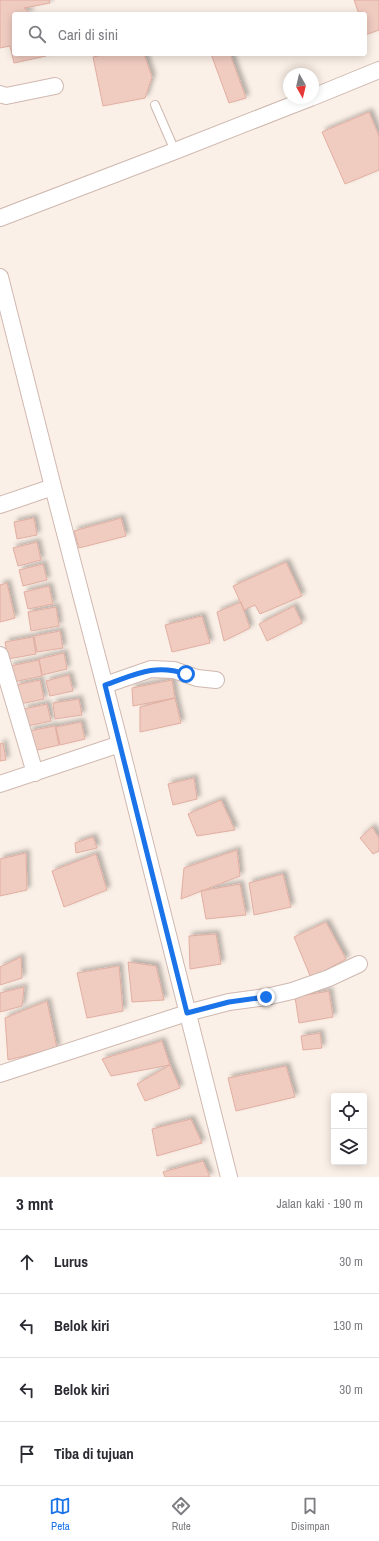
<!DOCTYPE html>
<html lang="id">
<head>
<meta charset="utf-8">
<style>
  :root { --surface:#fff; --page:#f7f7f7; --text:#2b2b33; --muted:#7c7c81; --line:#e1e1e2; --accent:#1a73e8 }
  body { margin:0; font-family:"Archivo Narrow",sans-serif; background:var(--page); color:var(--text) }
  .controls { position:absolute; right:12px; bottom:12px; display:grid; overflow:hidden; border-radius:4px; box-shadow:0 2px 10px #0003 }
  .controls button { width:36px; height:36px; display:grid; place-items:center; padding:0; border:0; border-bottom:1px solid var(--line); background:var(--surface); color:var(--text); font:20px sans-serif }
  .compass { position:absolute; left:283px; top:68px; width:36px; height:36px; border-radius:50%; background:var(--surface); box-shadow:0 2px 10px #0003; rotate:172deg }
  .stop { position:absolute; width:12px; height:12px; margin:-9px; border:3px solid #1a73e8; border-radius:50%; background:#fff }
  .stop.end { background:#1a73e8; border-color:#fff; box-shadow:0 1px 4px #0008 }
  .list { margin:0; padding:0; list-style:none }
  h2 { display:flex; justify-content:space-between; align-items:center; height:52px; margin:0; padding:0 16px; font-size:17px }
  h2 small { font-size:13px; font-weight:400; color:var(--muted) }
  .list li { display:grid; grid-template-columns:26px 1fr auto; gap:12px; align-items:center; box-sizing:border-box; height:64px; padding:0 16px; border-top:1px solid var(--line) }
  .list b { display:block; font-size:15px; white-space:nowrap }
  .list em { font-size:13px; font-style:normal; color:var(--muted) }
  .icon { flex:none; width:22px; height:22px; fill:none; stroke:currentColor; stroke-width:2; stroke-linecap:round; stroke-linejoin:round }
  .map { position:relative; flex:none; width:379px; height:1177px; overflow:hidden }
  .search { position:absolute; background:var(--surface); box-shadow:0 2px 10px #0003; left:12px; right:12px; top:12px; height:44px; display:flex; align-items:center; gap:10px; box-sizing:border-box; padding:0 14px; border-radius:4px; color:var(--muted); font-size:15px }
  .sheet { height:308px; background:var(--surface) }
  nav { display:flex; justify-content:space-around; align-items:center; box-sizing:border-box; height:56px; border-top:1px solid var(--line); background:var(--surface); font-size:11px; color:var(--muted) }
  nav a { display:grid; justify-items:center; gap:2px }
  nav .on { color:var(--accent) }
  .map>svg:first-child { display:block }
</style>
</head>
<body>
<div class="map">
<svg width="379" height="1177" viewBox="0 0 379 1177">
  <defs>
    <filter id="shadow"><feDropShadow dx="3.5" dy="-3.5" stdDeviation="2" flood-color="#0004"/></filter>
  </defs>
  <rect width="100%" height="100%" fill="#fbf0e7"/>
  <!-- building -->
  <path fill="#f0cbc0" stroke="#e2aea1" filter="url(#shadow)" d="M0,0h49l1,3 -26,5 7,6h-17v40h32v2l-32,7 -4,-17 -10,2z
    M354,0h25v30l-14,5v-21h-6z
    M108,54h36l8,23 -7,21 -42,8 -10,-49z
    M211,54h19l16,44 -17,5z
    M369,112l10,24v34l-34,14 -23,-52z
    M34,518l3,17 -20,4 -3,-17z
    M121,518l5,18 -47,12 -5,-17z
    M37,542l4,18 -23,6 -5,-18z
    M286,562l16,34 -42,18 -5,-9 -11,5 -11,-24z
    M43,564l4,16 -24,6 -4,-16z
    M7,583l8,35 -15,4v-37z
    M49,586l4,18 -25,5 -4,-17z
    M241,602l9,26 -26,13 -7,-29z
    M294,606l8,17 -35,18 -8,-17z
    M56,607l3,19 -28,5 -3,-19z
    M202,616l8,27 -38,9 -7,-27z
    M60,631l3,17 -26,4 -3,-16z
    M33,637l3,17 -28,5 -3,-17z
    M64,653l3,16 -25,6 -3,-16z
    M39,660l3,16 -29,6 -3,-16z
    M69,675l4,16 -23,5 -4,-15z
    M40,680l4,19 -24,5 -4,-19z
    M172,680l3,18 -42,8 -1,-18z
    M175,698l6,25 -41,9v-25z
    M79,699l3,16 -27,4 -2,-16z
    M47,704l4,17 -23,5 -4,-17z
    M81,722l4,17 -25,6 -4,-18z
    M55,726l4,19 -26,6 -4,-20z
    M3,743l3,17 -6,1v-17z
    M194,778l3,21 -24,6 -5,-21z
    M221,800l14,30 -38,6 -9,-22z
    M372,827l7,11v13l-6,3 -13,-16z
    M93,837l4,11 -21,5 -1,-10z
    M237,850l3,26 -59,23 3,-31z
    M26,853l1,37 -27,6v-37z
    M96,854l11,36 -43,17 -12,-36z
    M283,874l8,33 -37,8 -5,-32z
    M240,884l6,31 -40,4 -5,-28z
    M326,922l20,37 -35,19 -17,-41z
    M216,934l5,30 -31,5 -1,-33z
    M21,957l1,21 -22,7v-18z
    M128,962l28,4 8,34 -32,2z
    M119,966l4,45 -36,7 -10,-45z
    M24,987l-2,19 -22,6v-19z
    M329,991l4,26 -34,6 -4,-26z
    M47,1001l10,47 -49,12 -3,-42z
    M320,1033l2,15 -19,2 -2,-14z
    M162,1041l8,24 -59,11 -9,-17z
    M170,1065l10,23 -35,13 -8,-17z
    M286,1066l9,31 -59,14 -8,-33z
    M191,1119l11,24 -45,13 -5,-27z
    M203,1161l7,16h-45l-2,-5z"/>
  <g fill="none" stroke-linecap="round" stroke-linejoin="round">
    <!-- service casing -->
    <g stroke="#cfb8b0" stroke-width="10">
      <path id="service" d="M155,105l20,46"/>
    </g>
    <!-- minor casing -->
    <g stroke="#cfb8b0" stroke-width="18">
      <path id="minor" d="M0,94l6,2 49,-10
        M313,97l66,-27
        M0,218l175,-67 135,-53
        M0,277l53,210 67,257 109,433
        M0,505l53,-18
        M0,655l35,118
        M105,685l46,-16 23,1 23,8 19,2
        M0,784l120,-40
        M0,1074l187,-61 42,-11 37,-5 26,-6 37,-13 30,-14"/>
    </g>
    <!-- service -->
    <use href="#service" stroke="#fff" stroke-width="8"/>
    <!-- minor -->
    <use href="#minor" stroke="#fff" stroke-width="16"/>
  </g>
  <g fill="none" stroke-linecap="round" stroke-linejoin="round">
    <!-- route -->
    <path stroke="#1a73e8" stroke-width="5" d="M186,674c-32,-11 -52,1 -81,11l82,328 42,-11 37,-5"/>
  </g>
</svg>
<div class="controls">
<button><svg class="icon" aria-label="locate" viewBox="0 0 24 24"><circle cx="12" cy="12" r="6"/><path d="M12 2v4M12 18v4M2 12h4M18 12h4"/></svg></button>
<button><svg class="icon" aria-label="layers" viewBox="0 0 24 24"><path d="M12 4l9 5-9 5-9-5zM3 14l9 5 9-5"/></svg></button>
</div>
<svg class="compass" viewBox="-18 -18 36 36"><path d="M0-13l5 13h-10z" fill="#e53935"/><path d="M0 13l5-13h-10z" fill="#7c7c81"/></svg>
<div class="stop" style="left:186px;top:674px"></div>
<div class="stop end" style="left:266px;top:997px"></div>
<div class="search"><svg class="icon" aria-label="search" viewBox="0 0 24 24"><circle cx="10" cy="10" r="6"/><path d="M15 15l6 6"/></svg>Cari di sini</div>
</div>
<section class="sheet">
<h2>3 mnt<small>Jalan kaki · 190 m</small></h2>
<ul class="list">
<li><svg class="icon" aria-label="ahead" viewBox="0 0 24 24"><path d="M12 20V5M6 11l6-6 6 6"/></svg><div><b>Lurus</b></div><em>30 m</em></li>
<li><svg class="icon" aria-label="left" viewBox="0 0 24 24"><path d="M17 20v-9H6M10 6l-5 5 5 5"/></svg><div><b>Belok kiri</b></div><em>130 m</em></li>
<li><svg class="icon" aria-label="left" viewBox="0 0 24 24"><path d="M17 20v-9H6M10 6l-5 5 5 5"/></svg><div><b>Belok kiri</b></div><em>30 m</em></li>
<li><svg class="icon" aria-label="arrive" viewBox="0 0 24 24"><path d="M6 21V4h12l-3 4 3 4H6"/></svg><div><b>Tiba di tujuan</b></div></li>
</ul>
</section>
<nav>
<a class="on"><svg class="icon" aria-label="map" viewBox="0 0 24 24"><path d="M3 6l6-2 6 2 6-2v14l-6 2-6-2-6 2zM9 4v14M15 6v14"/></svg>Peta</a>
<a><svg class="icon" aria-label="directions" viewBox="0 0 24 24"><path d="M12 3l9 9-9 9-9-9zM9 14v-3h6M13 9l2 2-2 2"/></svg>Rute</a>
<a><svg class="icon" aria-label="saved" viewBox="0 0 24 24"><path d="M7 4h10v16l-5-4-5 4z"/></svg>Disimpan</a>
</nav>
</body>
</html>
